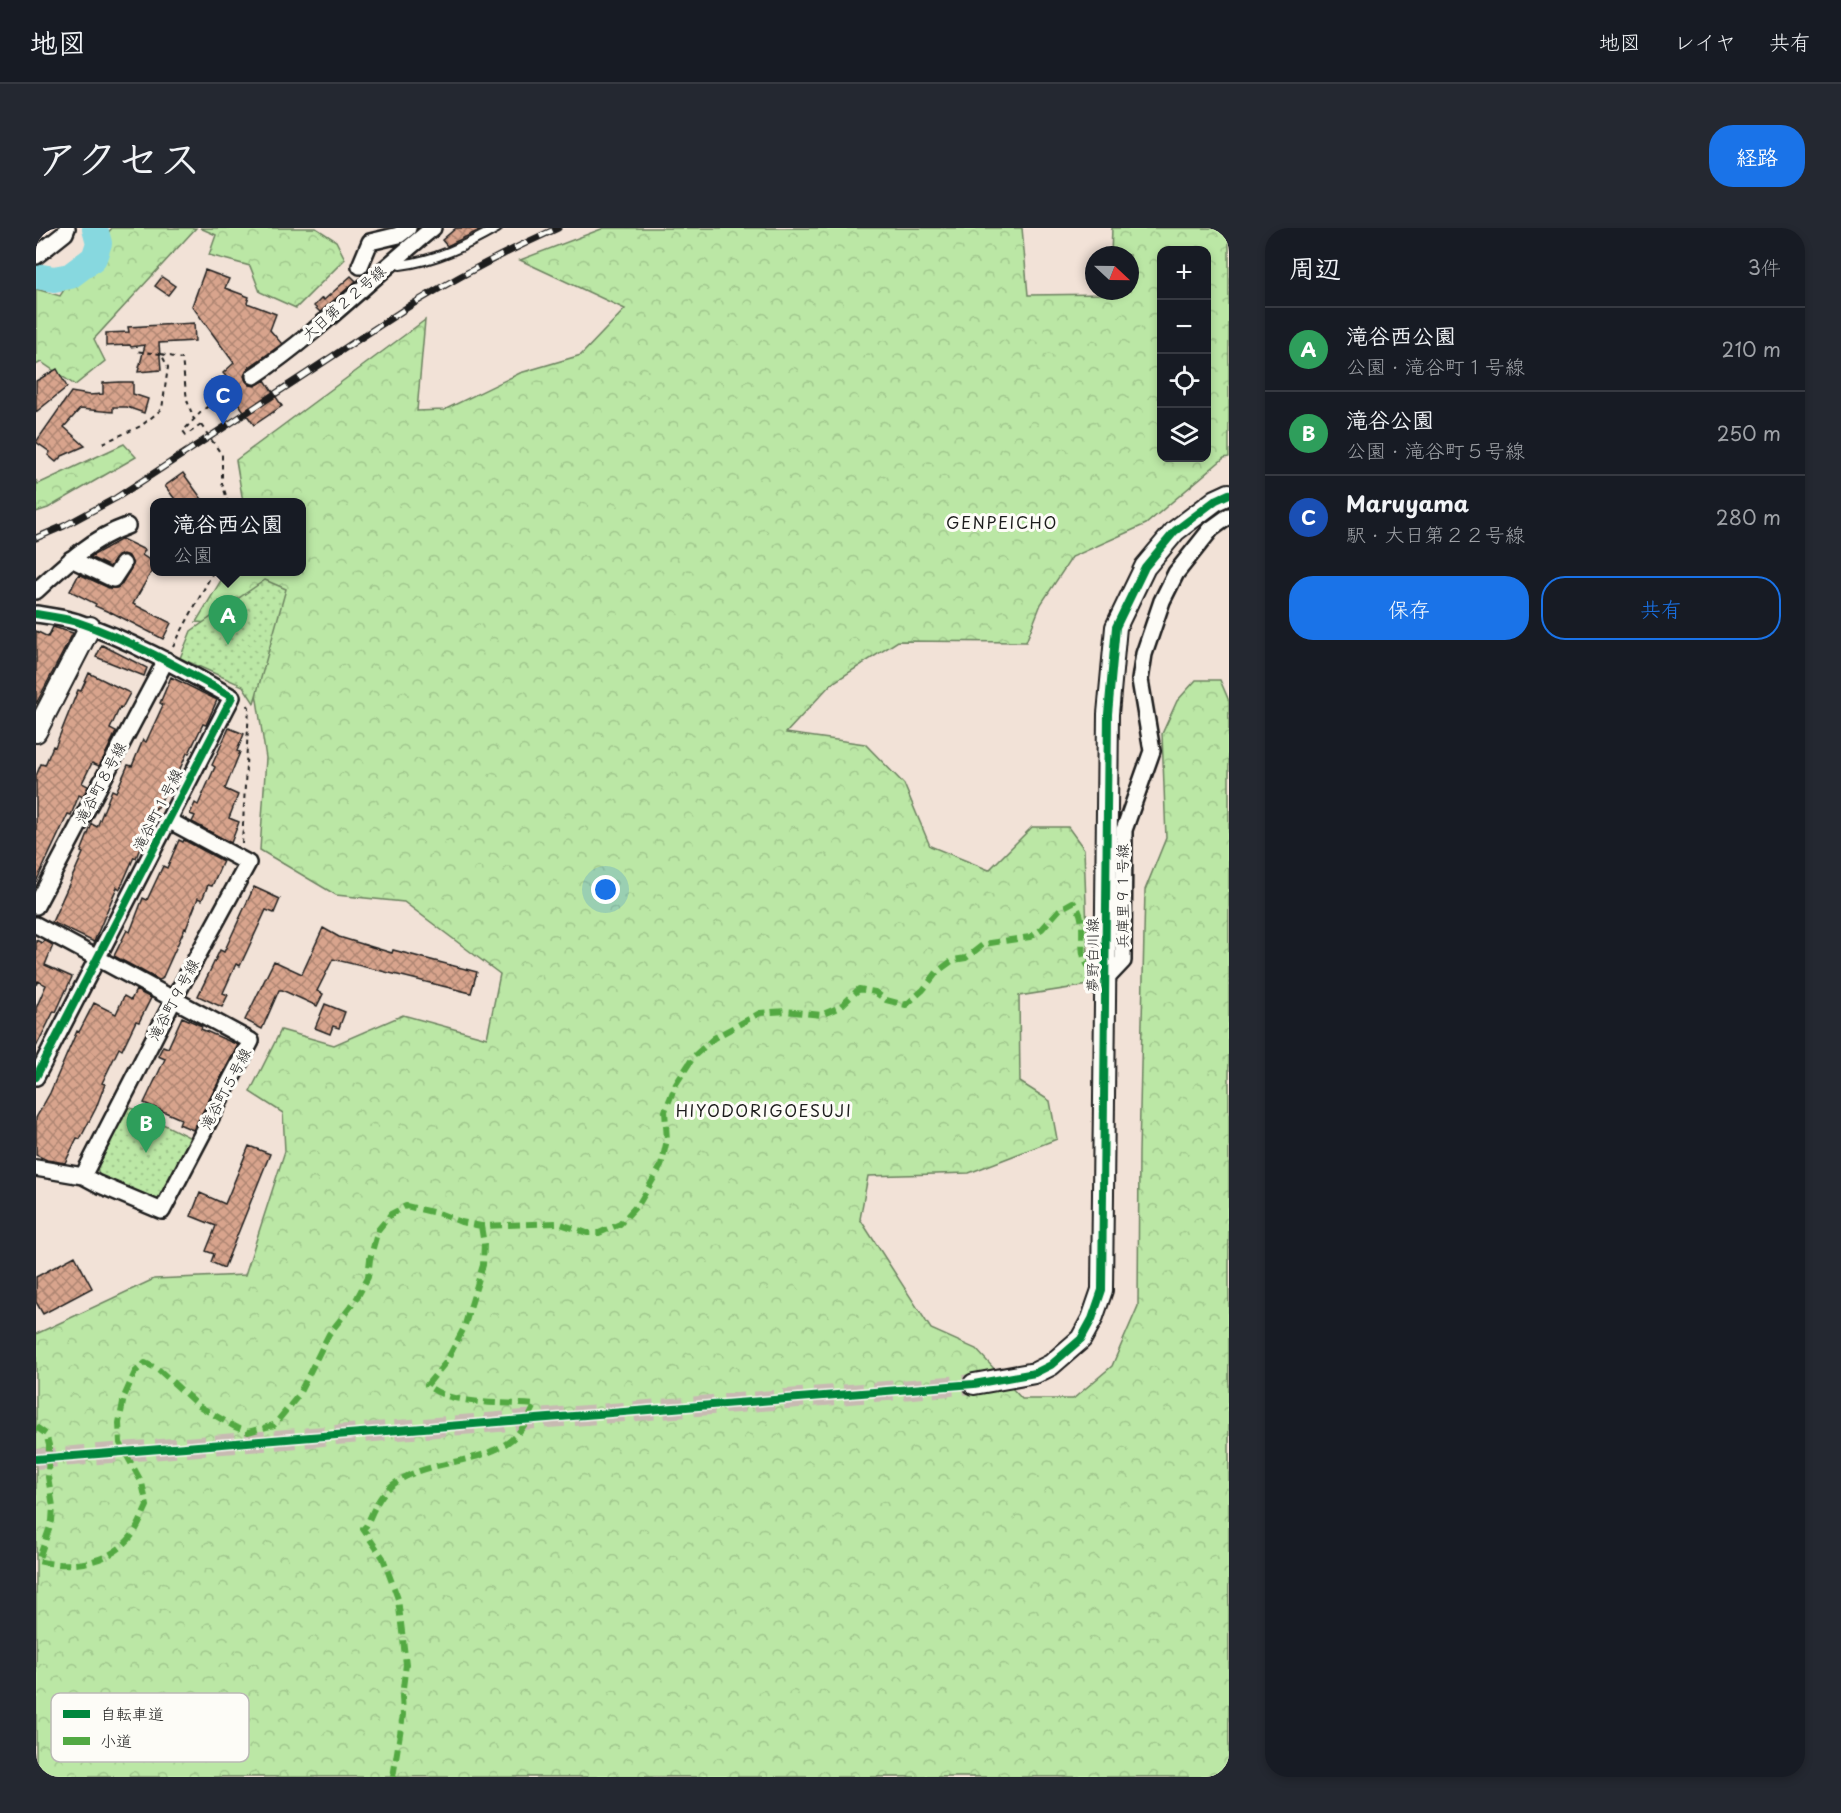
<!DOCTYPE html>
<html lang="ja">
<head>
<meta charset="utf-8">
<style>
  :root { --surface:#171b24; --page:#242831; --text:#f1f3f6; --muted:#9ea1a6; --line:#363941; --accent:#1a73e8 }
  body { margin:0; font-family:"Playpen Sans","Klee One",sans-serif; background:var(--page); color:var(--text) }
  .controls { position:absolute; right:18px; top:18px; display:grid; overflow:hidden; border-radius:12px; box-shadow:0 3px 9px #0003 }
  .controls button { width:54px; height:54px; display:grid; place-items:center; padding:0; border:0; border-bottom:2px solid var(--line); background:var(--surface); color:var(--text); font:30px sans-serif }
  .compass { position:absolute; left:1049px; top:18px; width:54px; height:54px; border-radius:50%; background:var(--surface); box-shadow:0 3px 9px #0003; rotate:112deg }
  .you { position:absolute; left:570px; top:662px; width:21px; height:21px; margin:-15px; border:4px solid #fff; border-radius:50%; background:#1a73e8; box-shadow:0 0 0 9px #1a73e833 }
  .badge { display:grid; place-items:center; width:39px; height:39px; border-radius:50%; background:var(--accent); color:#fff; font-size:20px; font-weight:700 }
  .pin { position:absolute; translate:-50% -50px; filter:drop-shadow(0 2px 3px #0008) }
  .pin::after { content:''; position:absolute; top:32px; width:21px; height:18px; background:inherit; clip-path:polygon(0 0,100% 0,50% 100%) }
  .popup { position:absolute; left:114px; top:270px; width:156px; height:78px; box-sizing:border-box; display:grid; place-content:center; border-radius:12px; background:var(--surface); filter:drop-shadow(0 2px 4px #0005); font-size:20px; white-space:nowrap; color:var(--muted) }
  .popup b { font-size:22px; color:var(--text) }
  .popup::after { content:''; position:absolute; left:50%; top:100%; margin-left:-12px; border:12px solid transparent; border-top-color:var(--surface) }
  .list { margin:0; padding:0; list-style:none }
  h2 { display:flex; justify-content:space-between; align-items:center; height:78px; margin:0; padding:0 24px; font-size:26px }
  h2 small { font-size:20px; font-weight:400; color:var(--muted) }
  .list li { display:grid; grid-template-columns:39px 1fr auto; gap:18px; align-items:center; box-sizing:border-box; height:84px; padding:0 24px; border-top:2px solid var(--line) }
  .list b { display:block; font-size:22px; white-space:nowrap }
  .list p { margin:0; font-size:20px; white-space:nowrap; color:var(--muted) }
  .list em { font-size:20px; font-style:normal; color:var(--muted) }
  .actions { display:flex; gap:12px; padding:18px 24px }
  .actions a { flex:1; padding:14px 0; border:2px solid var(--accent); border-radius:24px; text-align:center; font-size:21px; color:var(--accent) }
  .actions .main { background:var(--accent); color:#fff }
  .icon { flex:none; width:33px; height:33px; fill:none; stroke:currentColor; stroke-width:2; stroke-linecap:round; stroke-linejoin:round }
  .map { position:relative; flex:none; width:1193px; height:1549px; overflow:hidden; border-radius:24px }
  header { display:flex; align-items:center; gap:36px; box-sizing:border-box; height:84px; padding:0 30px; background:var(--surface); border-bottom:2px solid var(--line) }
  header strong { font-size:28px }
  nav { display:flex; gap:33px; margin-inline-start:auto; font-size:21px }
  .intro { display:flex; align-items:center; justify-content:space-between; box-sizing:border-box; height:144px; padding:0 36px }
  h1 { margin:0; font-size:42px }
  .button { padding:15px 27px; border-radius:24px; background:var(--accent); color:#fff; font-size:21px; font-weight:700 }
  main { display:flex; gap:36px; padding:0 36px }
  aside { flex:1; background:var(--surface); border-radius:24px; box-shadow:0 3px 9px #0003 }
  .map>svg:first-child { display:block }
</style>
</head>
<body>
<header>
<strong>地図</strong>
<nav><a>地図</a><a>レイヤ</a><a>共有</a></nav>
</header>
<div class="intro"><h1>アクセス</h1><a class="button">経路</a></div>
<main>
<div class="map">
<svg width="1193" height="1549" viewBox="0 0 1193 1549">
  <defs>
    <pattern id="forest-crowns" width="20" height="18" patternUnits="userSpaceOnUse" patternTransform="scale(1.5)"><rect width="20" height="18" fill="#bbe7a5"/><path d="M2 6a3 3 0 1 1 6 0M12 15a3 3 0 1 1 6 0" fill="none" stroke="#a0c68d"/></pattern>
    <pattern id="park-dots" width="8" height="8" patternUnits="userSpaceOnUse" patternTransform="scale(1.5)"><rect width="8" height="8" fill="#bbe7a5"/><path d="M2 2h.1M6 6h.1" fill="none" stroke="#a0c68d" stroke-width="1.8" stroke-linecap="round"/></pattern>
    <pattern id="building-cross-hatch" width="8" height="8" patternUnits="userSpaceOnUse" patternTransform="scale(1.5)"><rect width="8" height="8" fill="#d8a48d"/><path d="M0 0l8 8M0 8l8-8" fill="none" stroke="#ae8572"/></pattern>
  </defs>
  <rect width="100%" height="100%" fill="#f2e2d7"/>
  <filter id="ink" filterUnits="userSpaceOnUse"><feTurbulence type="fractalNoise" baseFrequency=".0167" numOctaves="2"/><feDisplacementMap in="SourceGraphic" scale="12" xChannelSelector="R" yChannelSelector="G"/><feConvolveMatrix kernelMatrix="1 2 1 2 8 2 1 2 1" color-interpolation-filters="sRGB"/></filter>
  <g filter="url(#ink)">
    <!-- forest -->
    <path fill="url(#forest-crowns)" stroke="#6c8260" stroke-width="1.5" fill-rule="evenodd" d="M76,0h84l-102,111 11,22 -30,24 -34,-23 -5,3v-76l24,7 22,-33z
      M164,0h116l20,13 9,18 -49,49 -36,-16 -10,-26 -41,-11 7,-20z
      M568,0h418l6,67 81,-1 1,-3h20v-36h-19l1,-27h117v229l-5,1 -78,66 -74,33 -31,47 -15,38 -128,-1 -67,43 -45,49 79,11 39,40 26,62 59,24 43,-43h36l16,22 5,136 -70,11 1,86 30,19 7,38 -88,34 -101,3 -8,43 71,110 45,20 46,50h51l39,-33 26,-60 1,-153 6,-263 21,-52 -4,-104 15,-33 19,-21h24l9,21v1076h-1193v-443l118,-55 91,-4 40,-124 -2,-38 -33,-21 31,-62 53,15 69,-30 84,23 13,-64 -96,-72 -68,-7 -76,-45 6,-92 -12,-78 8,-53 -66,-5 30,-50h76v-70h-59l-7,-42 189,-140 -8,91 27,-1 76,-37 61,-18 44,-46 -105,-49zM1126,22h44v208h-44z
      M88,216l12,13 -88,51 -12,4v-32l2,4z"/>
    <!-- park -->
    <path fill="url(#park-dots)" stroke="#6c8260" stroke-width="1.5" d="M229,352l21,9 -32,114 -11,-17 -63,-28 11,-27z
      M91,878l68,34 -30,59 -11,5 -54,-22 -3,-16z"/>
    <g fill="none" stroke-linecap="round" stroke-linejoin="round">
      <!-- river -->
      <path stroke="#87d8df" stroke-width="26" d="M0,48l18,3 16,-3 24,-18 5,-15 -4,-15"/>
    </g>
    <!-- building -->
    <path fill="url(#building-cross-hatch)" stroke="#1c1c1c" stroke-width="1.5" d="M420,0h28l-37,18 -5,-6z
      M169,42l24,9 -4,9 24,9 -2,6 29,11 -6,16 12,14 -34,24 -4,8 2,5 4,4 5,1 10,-6 17,26 -28,19 -24,-33 6,-4 -13,-15 11,-10 -42,-57z
      M315,48l5,5 -36,31 -6,-6 8,-8 2,2z
      M126,49l13,9 -7,9 -13,-9z
      M158,95l1,18 -36,2 2,27 -23,2 7,-27 -14,2 -1,-2 -24,1v-13l23,-1 -1,-5z
      M21,141l10,18 -31,25v-31z
      M84,154h13v12l15,5 -4,14 -17,-6h-14v5l-33,-3 -16,18 21,19 -23,10 -6,6 -8,-7 2,-3 -14,-10 35,-50 18,3 14,-1v-11z
      M147,245l21,29h-27l-12,-16z
      M86,311l23,11 -3,5 12,8v4l-21,37 38,19 -8,16 -52,-27v1l-16,-7 1,-2 -26,-13 9,-17 30,14h8l4,-3 12,-20 -4,-9 -6,-2 -5,2 -8,11 -20,-10z
      M17,399l20,6 -37,71v-73l12,6z
      M66,417l45,23 -3,8 -48,-19z
      M53,445l41,20 -8,15 -2,-1 -10,22 6,3 -12,25 -5,9 -7,-3 -10,20 6,3 -5,11 -4,-2 -8,20 -3,-1 -32,68v-106l5,-12 4,1 8,-19 2,1 23,-57 3,1z
      M135,449l46,23 -11,25 -3,-1 -14,29h-2l-11,25 -4,-2 -14,32 -2,-1 -20,51 -2,-1 -14,32 -3,-2 -23,55 -42,-20 31,-69 -2,-1 11,-28 5,3 15,-37 4,2 12,-27 4,1 11,-26 3,2 17,-37 -3,-2z
      M193,500l15,6 -7,17 3,1 -15,37 13,6 -9,23 10,4 -8,21 -39,-21 3,-6 -5,-2 5,-11 3,2 17,-38 -3,-2z
      M143,612l4,2 1,-2 39,21 -11,25 -4,-1 -6,15 -4,-2 -12,31 -1,-1 -23,51 -3,1 -45,-24 13,-26 3,2 13,-34 4,2 16,-34 4,2z
      M218,659l26,12 -6,14 -8,-3 -26,56 -4,-2 -13,29 5,2 -6,12 -24,-11 22,-46 4,2z
      M287,700l16,9 53,16 1,-3 84,22 -6,21 -138,-34 -16,32 6,3 -6,12 -35,-16h-3l-17,39 -17,-9 29,-59 28,13z
      M0,712l6,3 2,-3 9,5 -8,20 27,12 -16,35 -2,-1 -18,36v-39l10,-23 -8,-4 -2,4z
      M100,762l15,8 -12,24 -3,-1 -14,29 -3,-2 -17,35 3,1 -9,24 -16,31 -3,-1 -12,25 -18,-3 -11,-5v-37l14,-25 27,-62 2,1 15,-29 22,11 8,-18 7,4z
      M289,776l20,8 -6,16 -6,-2 -3,8 -15,-6z
      M146,789l20,9 -1,3 37,16 -45,85 -14,-6 2,-5 -37,-16 21,-44 -7,-3 5,-10 5,2z
      M213,918l21,8 -46,114 -13,-6 3,-8 -8,-3 10,-25 -25,-10 9,-23 25,11z
      M39,1028l17,32 -49,26 -7,-12v-25z"/>
    <g fill="none" stroke-linecap="round" stroke-linejoin="round">
      <!-- tertiary-tunnel -->
      <path stroke="#c7bab2" stroke-width="20" stroke-dasharray="20 10" stroke-linecap="butt" d="M0,1231l938,-75"/>
      <!-- service casing -->
      <g stroke="#1c1c1c" stroke-width="12">
        <path id="service" d="M358,33l6,4c35,-4 67,-20 97,-37"/>
      </g>
      <!-- minor casing -->
      <g stroke="#1c1c1c" stroke-width="20">
        <path id="minor" d="M0,28l29,-23 2,-5
          M324,38l10,-24 29,-7 9,-7
          M218,148c64,-43 119,-100 179,-148
          M35,331l42,20 10,-15
          M0,363c27,-25 56,-53 91,-65
          M0,386c13,2 28,4 41,8 54,18 105,47 155,75l-196,380
          M0,678l130,-246
          M0,697l215,116 -89,170 -64,-27 -15,-8
          M1070,751l17,-18 1,-131 28,-79 -12,-71 4,-26 18,-53 14,-28 35,-44 18,-13
          M0,940l47,8 91,-177 74,-136 -80,-43"/>
      </g>
      <!-- tertiary casing -->
      <g stroke="#1c1c1c" stroke-width="24">
        <path id="tertiary" d="M0,504l54,-105
          M938,1156l61,-11 16,-8 30,-26 11,-20 10,-29 6,-576 8,-87 29,-60 30,-36 41,-31 13,-6"/>
      </g>
      <!-- path -->
      <path stroke="#1c1c1c" stroke-width="2" stroke-dasharray="4.5 4.5" stroke-linecap="butt" d="M125,126l21,5 5,41 7,20
        M165,197l-15,10 -3,-4 20,-21 38,-28
        M67,215l38,-17 21,-17 6,-42 -7,-13 -26,-3
        M186,227v28l6,19
        M137,419l40,-75
        M206,616l7,-137 -4,-5"/>
      <!-- service -->
      <use href="#service" stroke="#fdfcf7" stroke-width="8"/>
      <!-- minor -->
      <use href="#minor" stroke="#fdfcf7" stroke-width="15"/>
      <!-- tertiary -->
      <use href="#tertiary" stroke="#fdfcf7" stroke-width="20"/>
      <!-- rail casing -->
      <g stroke="#1c1c1c" stroke-width="7">
        <path id="rail" d="M0,310l28,-12 52,-28 295,-193c48,-29 96,-54 147,-77"/>
      </g>
      <!-- rail -->
      <use href="#rail" stroke="#fdfcf7" stroke-width="4.5" stroke-dasharray="14" stroke-linecap="butt"/>
      <!-- path-bridge -->
      <path stroke="#1c1c1c" stroke-width="2" stroke-dasharray="4.5 4.5" stroke-linecap="butt" d="M165,197l21,30"/>
      <!-- quiet -->
      <path stroke="#52a943" stroke-width="6" stroke-dasharray="12 6" stroke-linecap="butt" d="M0,1199l10,7 3,11 -1,32 5,29 -1,15 -14,40c34,8 76,3 97,-30 5,-8 8,-17 12,-25l-5,-23 -22,-40 -1,-20 5,-26 11,-25 10,-9 13,6 41,37 36,21 13,5 26,-7 24,-29 31,-62 27,-34 12,-23 2,-18 8,-29 13,-16 15,-8 35,8 20,8 20,4 77,-3 29,10h12l21,-9 20,-22 21,-36 6,-26 -2,-29 11,-27 18,-28 20,-18 46,-25 26,-2 35,4 19,-8 19,-18 16,3 11,8 20,5 17,-15 14,-18 16,-12 13,-2 18,-14 46,-7 12,-8 18,-20 13,-7c18,19 1,46 16,65l17,2
        M357,1549l10,-62 -1,-19 4,-32 -8,-65 -15,-41 -20,-29 3,-3c7,-14 12,-29 24,-39 34,-29 87,-20 121,-47 11,-9 18,-22 24,-35 -31,-3 -85,1 -108,-20l19,-23 18,-34 19,-63 1,-21 -3,-18"/>
      <!-- cycleway casing -->
      <g stroke="#fdfcf7" stroke-width="11">
        <path id="cycleway" d="M0,386c13,2 28,4 41,8 54,18 105,47 155,75l-196,380
          M0,1231l938,-75 61,-11 16,-8 30,-26 11,-20 10,-29 6,-576 8,-87 29,-60 30,-36 41,-31 13,-6"/>
      </g>
      <!-- cycleway -->
      <use href="#cycleway" stroke="#00873e" stroke-width="8"/>
    </g>
  </g>
  <g text-anchor="middle" stroke-width="6" stroke-linejoin="round" paint-order="stroke">
    <!-- street labels -->
    <g font-size="15" fill="#1c1c1c" stroke="#fdfcf7">
      <text transform="translate(308 75) rotate(-41)" y="5">大日第２２号線</text>
      <text transform="translate(65 555) rotate(-62)" y="5">滝谷町８号線</text>
      <text transform="translate(122 582) rotate(-63)" y="5">滝谷町１号線</text>
      <text transform="translate(1087 668) rotate(-90)" y="5">兵庫里９１号線</text>
      <text transform="translate(1057 727) rotate(-90)" y="5">夢野白川線</text>
      <text transform="translate(138 772) rotate(-62)" y="5">滝谷町９号線</text>
      <text transform="translate(190 861) rotate(-62)" y="5">滝谷町５号線</text>
    </g>
    <!-- neighbourhood labels -->
    <g font-size="16" letter-spacing="1.5" fill="#1c1c1c" stroke="#fdfcf7">
      <text x="966" y="301">GENPEICHO</text>
      <text x="728" y="889">HIYODORIGOESUJI</text>
    </g>
  </g>
  <!-- legend -->
  <rect x="15" y="1465" width="198" height="69" rx="9" fill="#fdfcf7" stroke="#bab9b5" stroke-width="1.5"/>
  <rect x="27" y="1482" width="27" height="8" fill="#00873e"/>
  <rect x="27" y="1509" width="27" height="8" fill="#52a943"/>
  <g font-size="16" fill="#1c1c1c">
    <text x="64" y="1492">自転車道</text>
    <text x="64" y="1519">小道</text>
  </g>
</svg>
<div class="controls">
<button>+</button>
<button>−</button>
<button><svg class="icon" aria-label="locate" viewBox="0 0 24 24"><circle cx="12" cy="12" r="6"/><path d="M12 2v4M12 18v4M2 12h4M18 12h4"/></svg></button>
<button><svg class="icon" aria-label="layers" viewBox="0 0 24 24"><path d="M12 4l9 5-9 5-9-5zM3 14l9 5 9-5"/></svg></button>
</div>
<svg class="compass" viewBox="-18 -18 36 36"><path d="M0-13l5 13h-10z" fill="#e53935"/><path d="M0 13l5-13h-10z" fill="#9ea1a6"/></svg>
<div class="you"></div>
<div class="pin badge" style="left:192px;top:417px;background:#2e9e5b">A</div>
<div class="popup"><b>滝谷西公園</b>公園</div>
<div class="pin badge" style="left:110px;top:925px;background:#2e9e5b">B</div>
<div class="pin badge" style="left:187px;top:197px;background:#1a4fb4">C</div>
</div>
<aside>
<h2>周辺<small>3件</small></h2>
<ul class="list">
<li><span class="badge" style="background:#2e9e5b">A</span><div><b>滝谷西公園</b><p>公園 · 滝谷町１号線</p></div><em>210 m</em></li>
<li><span class="badge" style="background:#2e9e5b">B</span><div><b>滝谷公園</b><p>公園 · 滝谷町５号線</p></div><em>250 m</em></li>
<li><span class="badge" style="background:#1a4fb4">C</span><div><b>Maruyama</b><p>駅 · 大日第２２号線</p></div><em>280 m</em></li>
</ul>
<div class="actions"><a class="main">保存</a><a>共有</a></div>
</aside>
</main>
</body>
</html>
